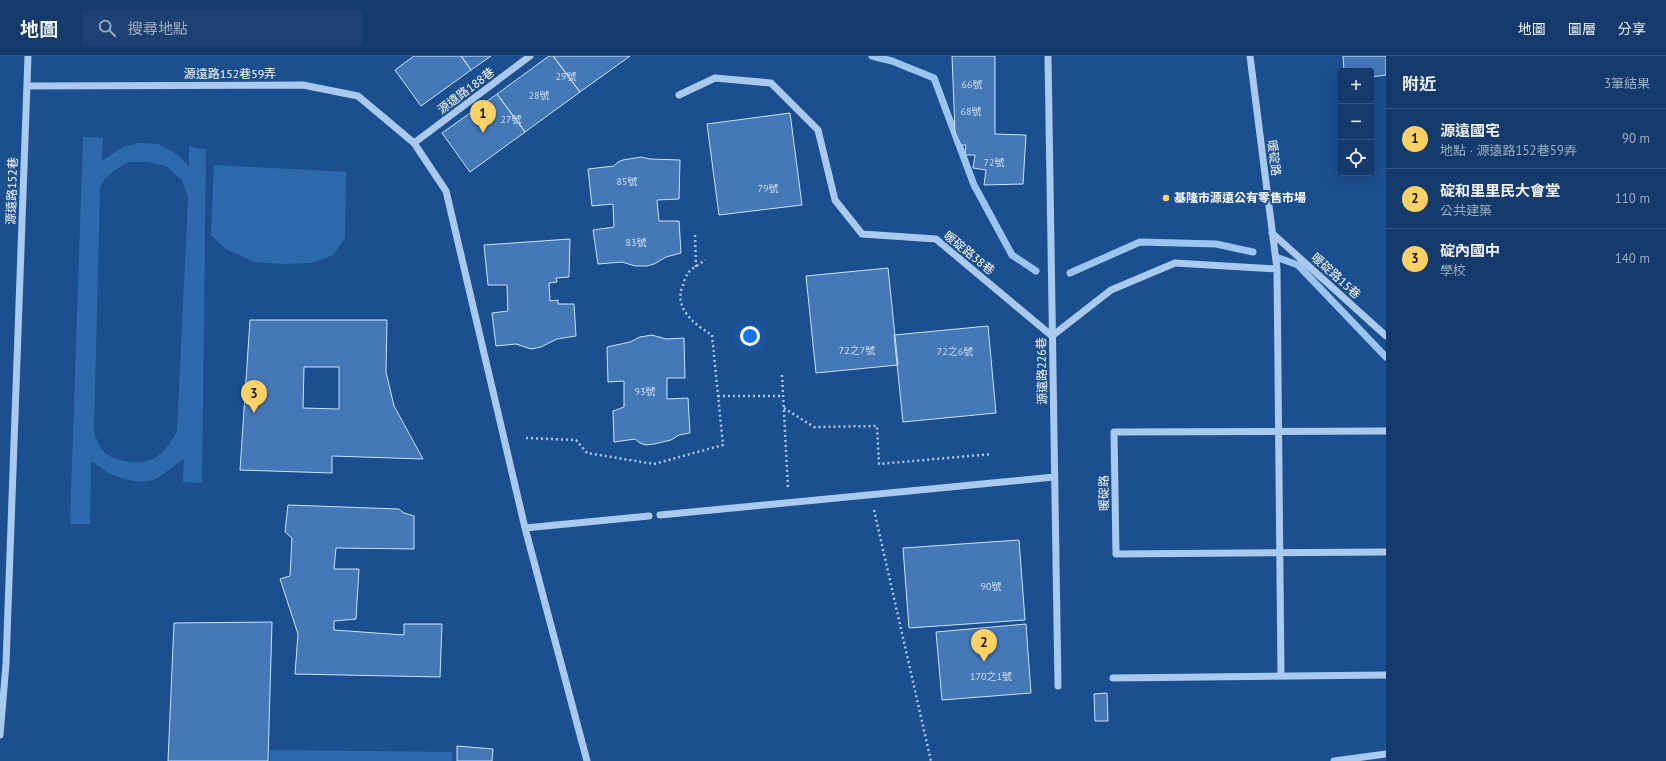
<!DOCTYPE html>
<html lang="zh-TW">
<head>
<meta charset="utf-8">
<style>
  :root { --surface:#143b6b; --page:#1d4271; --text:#f1f3f6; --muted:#9dadc1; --line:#33557e; --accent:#ffd166 }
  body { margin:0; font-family:"PT Sans","Noto Sans TC",sans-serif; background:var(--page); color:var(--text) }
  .controls { position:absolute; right:12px; top:12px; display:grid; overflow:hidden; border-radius:4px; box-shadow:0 4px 16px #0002 }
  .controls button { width:36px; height:36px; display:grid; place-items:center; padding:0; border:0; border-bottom:1px solid var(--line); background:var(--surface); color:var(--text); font:20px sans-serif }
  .you { position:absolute; left:750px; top:280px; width:14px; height:14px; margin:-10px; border:3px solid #fff; border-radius:50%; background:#1a73e8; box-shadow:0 0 0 6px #1a73e833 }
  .badge { display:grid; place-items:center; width:26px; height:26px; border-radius:50%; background:var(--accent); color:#111; font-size:13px; font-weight:700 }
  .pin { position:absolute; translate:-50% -33px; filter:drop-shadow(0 1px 2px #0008) }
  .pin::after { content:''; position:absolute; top:21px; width:14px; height:12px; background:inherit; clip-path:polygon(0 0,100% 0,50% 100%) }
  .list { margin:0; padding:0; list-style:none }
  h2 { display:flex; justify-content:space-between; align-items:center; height:52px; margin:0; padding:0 16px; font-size:17px }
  h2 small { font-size:13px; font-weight:400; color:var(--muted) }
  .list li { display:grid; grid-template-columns:26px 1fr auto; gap:12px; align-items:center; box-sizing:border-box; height:60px; padding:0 16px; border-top:1px solid var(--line) }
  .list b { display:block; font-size:15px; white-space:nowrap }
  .list p { margin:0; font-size:13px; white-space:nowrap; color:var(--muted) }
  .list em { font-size:13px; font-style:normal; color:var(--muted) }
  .icon { flex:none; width:22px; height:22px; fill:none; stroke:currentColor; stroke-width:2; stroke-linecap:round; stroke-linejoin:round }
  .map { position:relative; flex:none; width:1386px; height:705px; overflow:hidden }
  header { display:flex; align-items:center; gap:24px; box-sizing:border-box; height:56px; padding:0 20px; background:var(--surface); border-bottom:1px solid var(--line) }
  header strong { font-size:19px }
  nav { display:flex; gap:22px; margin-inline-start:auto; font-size:14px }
  .search { width:280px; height:36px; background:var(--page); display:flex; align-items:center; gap:10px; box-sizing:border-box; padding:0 14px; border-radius:4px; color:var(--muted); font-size:15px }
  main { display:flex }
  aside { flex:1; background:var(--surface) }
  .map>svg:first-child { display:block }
</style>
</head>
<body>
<header>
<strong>地圖</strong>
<div class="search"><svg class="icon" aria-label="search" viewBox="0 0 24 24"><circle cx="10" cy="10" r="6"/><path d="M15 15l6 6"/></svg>搜尋地點</div>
<nav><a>地圖</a><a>圖層</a><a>分享</a></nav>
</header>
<main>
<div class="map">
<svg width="1386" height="705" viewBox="0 0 1386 705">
  <rect width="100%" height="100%" fill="#1b4f8f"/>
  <!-- green -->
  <path fill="#2e69ad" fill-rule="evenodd" d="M83,81l20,1 -1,23 21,-14 15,-4 20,1 17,9 14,13v-19l17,2 -4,334 -19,-1 1,-23c-10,6 -16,12 -25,18 -12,9 -35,3 -48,-3 -7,-3 -13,-9 -20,-13l-1,63h-20zM129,106h18l19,4 16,14 6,17 -11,235c-6,10 -12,19 -22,26 -12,8 -42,4 -52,-7 -4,-5 -7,-14 -9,-19l6,-244c7,-15 15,-18 29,-26z
    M214,109l132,7 -1,66 -12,17 -21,8 -28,1 -30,-2 -28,-13 -15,-14z
    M270,694l182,2v9h-182z"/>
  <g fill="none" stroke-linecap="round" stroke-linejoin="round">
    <!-- stream -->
    <path stroke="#9cc4f0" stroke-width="7" d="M872,0l20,5 42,17 40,107 38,70 24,16
      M1276,201l22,8 88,92
      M1070,217l70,-31 76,2 37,8"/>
  </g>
  <!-- building -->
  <path fill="#4478b7" stroke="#cfe3fa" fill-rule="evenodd" d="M414,0h47l10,14 -50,36 -26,-36z
    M461,0h30l-20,14z
    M549,0h4l27,36 -55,40 -28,-38z
    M553,0h77l-50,36z
    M952,0h43v78l31,1 -3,49 -39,1 2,-15 -13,-2 2,-13h-10l1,-10h-5l-6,-13z
    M1343,0h43v19l-15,2v-6h-27z
    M497,38l28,38 -55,40 -28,-39z
    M790,57l12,92 -83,10 -12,-91z
    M641,101l9,2 30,1 -1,39 -22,1 2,21h20l2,32 -15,4 -12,7 -7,2h-12l-13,-4 -24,2 -5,-34 21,-3 -1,-23 -21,2 -4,-37 26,-3 4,-4 5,-2z
    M570,183l-1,38 -13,1 1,4 -8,1 1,18 8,-1v4h16l2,32 -19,3 -16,8 -10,2 -15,-5 -20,2 -4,-33 16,-2 -1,-26h-19l-4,-40z
    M888,212l10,97 -82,8 -10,-97z
    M250,264h137l-1,52 8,34 29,53 -91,-3v17l-92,-3zM304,311h35v42l-36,-1z
    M988,270l8,87 -93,9 -9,-87z
    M652,279l14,4 18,-1 1,40h-18v21l21,-1 2,35 -11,2 -8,5 -17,4 -8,1 -6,-2 -5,-4 -21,3 -1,-31 11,-4v-26l-16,1 -1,-35 23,-5 10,-5z
    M288,449l111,4 5,4 10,3v33l-78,-1 -2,21h25l-3,50 -22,2v9l70,5v-11h38l-2,53 -145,-3 3,-40 -18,-55 10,-3 2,-38 -7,-6z
    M1019,484l6,80 -116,8 -6,-80z
    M272,566l-4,139h-100l6,-138z
    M1026,568l5,69 -89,7 -6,-68z
    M1107,637l1,28h-13l-1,-27z
    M457,690l36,3 -1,12h-35z"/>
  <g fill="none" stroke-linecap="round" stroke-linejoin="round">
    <!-- path -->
    <path stroke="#a9c9ee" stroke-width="2.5" stroke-dasharray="2 3" stroke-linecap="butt" d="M695,179l1,32
      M782,319l6,113
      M718,340h65
      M784,352l30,19 63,-1 2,38 113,-10
      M526,382l50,2 11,13 67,11 69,-19 -11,-110c-18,-11 -39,-27 -29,-50 1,-4 3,-9 5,-12 4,-5 12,-9 17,-13
      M874,454l57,251"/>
    <!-- minor -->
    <path stroke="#a9c9ee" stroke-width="7" d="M1048,0l10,630
      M1250,0l27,213 4,407
      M27,30l276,-1 55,11 56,47 32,48 79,337 62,233
      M679,39l36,-17 56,5 47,47 17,70 27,34 74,5 116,97
      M414,87l116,-87
      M1272,177l114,103
      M1052,280l59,-46 64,-27 102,6
      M1386,375l-272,1 2,122 270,-2
      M660,459l394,-38
      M525,472l124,-12
      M1113,622l273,-3
      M0,679l6,-71 22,-608
      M1334,705l52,-7"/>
  </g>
  <!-- markers -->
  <circle fill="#ffd166" stroke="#1b4f8f" stroke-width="1.5" cx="1166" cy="142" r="4"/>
  <g text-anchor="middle" stroke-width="4" stroke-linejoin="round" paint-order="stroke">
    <!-- number labels -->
    <g font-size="10" fill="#d0dded">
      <text x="566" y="24">29號</text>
      <text x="972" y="32">66號</text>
      <text x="539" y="43">28號</text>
      <text x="971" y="59">68號</text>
      <text x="511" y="67">27號</text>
      <text x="994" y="110">72號</text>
      <text x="627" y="129">85號</text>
      <text x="768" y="136">79號</text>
      <text x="636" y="190">83號</text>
      <text x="857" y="298">72之7號</text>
      <text x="955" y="299">72之6號</text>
      <text x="645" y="339">93號</text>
      <text x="991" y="534">90號</text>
      <text x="991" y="624">170之1號</text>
    </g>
    <!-- street labels -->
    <g font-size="12" fill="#fff" stroke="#1b4f8f">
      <text x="230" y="22">源遠路152巷59弄</text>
      <text transform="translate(466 35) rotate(-37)" y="4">源遠路188巷</text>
      <text transform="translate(1274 102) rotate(83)" y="4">暖碇路</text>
      <text transform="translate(12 135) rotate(-88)" y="4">源遠路152巷</text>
      <text transform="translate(969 197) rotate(39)" y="4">暖碇路38巷</text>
      <text transform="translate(1336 220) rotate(42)" y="4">暖碇路15巷</text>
      <text transform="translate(1042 315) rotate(-91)" y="4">源遠路226巷</text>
      <text transform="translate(1104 437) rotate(-91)" y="4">暖碇路</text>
    </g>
    <!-- poi labels -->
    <g font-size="12" font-weight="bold" fill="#fff" stroke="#1b4f8f" text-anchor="start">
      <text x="1174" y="146">基隆市源遠公有零售市場</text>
    </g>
  </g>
</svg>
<div class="controls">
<button>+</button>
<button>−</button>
<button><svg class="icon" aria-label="locate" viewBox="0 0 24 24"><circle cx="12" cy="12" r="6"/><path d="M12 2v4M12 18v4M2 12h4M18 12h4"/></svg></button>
</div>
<div class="you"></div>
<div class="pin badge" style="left:483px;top:77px">1</div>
<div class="pin badge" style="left:984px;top:606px">2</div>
<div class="pin badge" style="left:254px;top:357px">3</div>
</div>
<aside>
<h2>附近<small>3筆結果</small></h2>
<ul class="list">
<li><span class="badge">1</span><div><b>源遠國宅</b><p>地點 · 源遠路152巷59弄</p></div><em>90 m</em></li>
<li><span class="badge">2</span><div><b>碇和里里民大會堂</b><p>公共建築</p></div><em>110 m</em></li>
<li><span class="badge">3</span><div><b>碇內國中</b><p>學校</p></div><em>140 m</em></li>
</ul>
</aside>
</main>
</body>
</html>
